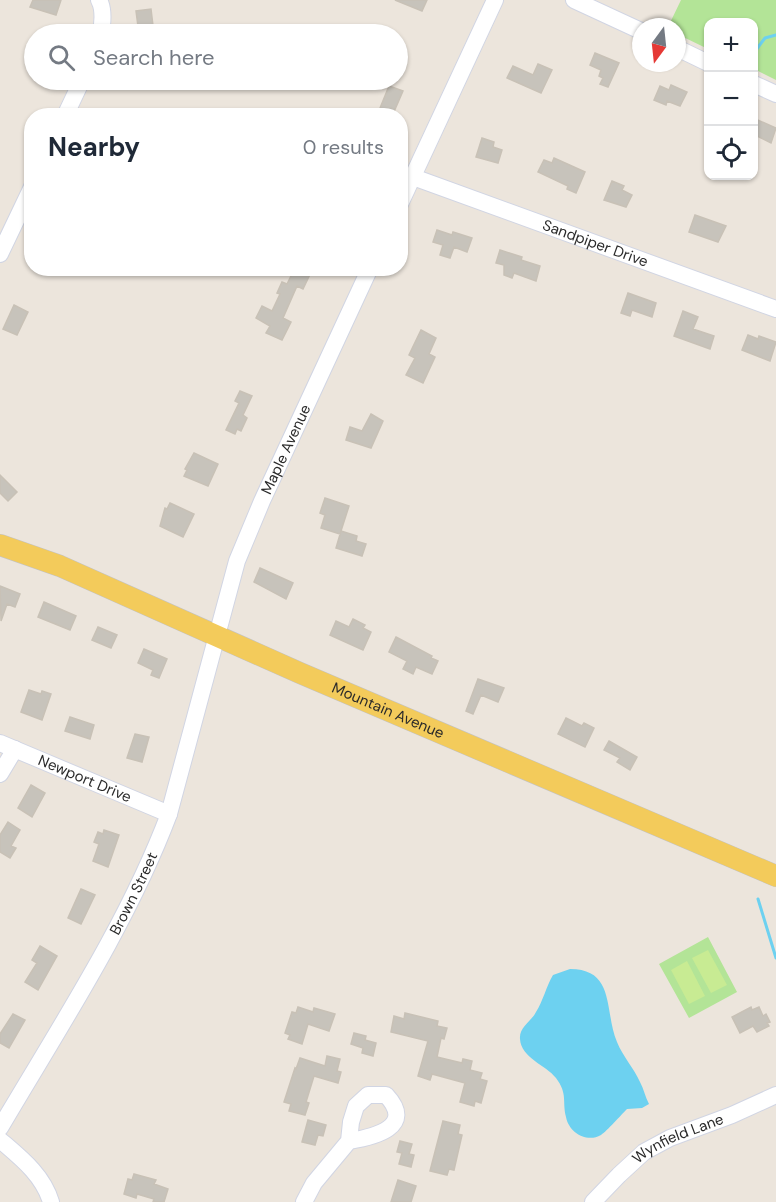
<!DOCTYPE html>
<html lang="en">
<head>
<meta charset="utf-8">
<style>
  :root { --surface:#fff; --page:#f2f2f3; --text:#1f2937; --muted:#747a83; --line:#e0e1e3 }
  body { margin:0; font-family:"DM Sans",sans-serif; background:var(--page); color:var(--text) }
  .controls { position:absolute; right:18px; top:18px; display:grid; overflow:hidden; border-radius:12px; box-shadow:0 2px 4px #0004 }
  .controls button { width:54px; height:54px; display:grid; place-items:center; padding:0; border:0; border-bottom:2px solid var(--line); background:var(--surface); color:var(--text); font:30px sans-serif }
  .compass { position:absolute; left:632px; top:18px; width:54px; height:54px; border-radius:50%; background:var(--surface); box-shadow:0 2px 4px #0004; rotate:195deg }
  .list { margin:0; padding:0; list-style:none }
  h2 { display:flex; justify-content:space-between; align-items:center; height:78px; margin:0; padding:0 24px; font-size:26px }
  h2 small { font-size:20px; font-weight:400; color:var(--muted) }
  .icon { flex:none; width:33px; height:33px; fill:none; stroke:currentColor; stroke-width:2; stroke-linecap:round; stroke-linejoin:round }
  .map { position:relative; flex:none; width:776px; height:1202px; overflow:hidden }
  .search { position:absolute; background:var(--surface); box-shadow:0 2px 4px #0004; left:24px; top:24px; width:384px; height:66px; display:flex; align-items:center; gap:15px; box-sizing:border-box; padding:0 21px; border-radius:33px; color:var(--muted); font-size:22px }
  .panel { position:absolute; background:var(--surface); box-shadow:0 2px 4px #0004; left:24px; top:108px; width:384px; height:168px; border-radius:24px }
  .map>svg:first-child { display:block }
</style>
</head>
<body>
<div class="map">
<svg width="776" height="1202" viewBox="0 0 776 1202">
  <rect width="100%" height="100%" fill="#ece5dc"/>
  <!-- green -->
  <path fill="#b3e497" d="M681,0h95v80l-22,-11v-47h-46v27l-31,-15v-7h-9z
    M708,937l29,55 -48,26 -30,-54z"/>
  <!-- pitch -->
  <path fill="#c8eb93" d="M708,950l19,35 -16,8 -19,-35z
    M687,961l18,35 -16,8 -18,-34z"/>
  <!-- water -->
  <path fill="#6dd1f0" d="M570,969c46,0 34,43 47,73 6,15 17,26 23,40 4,7 5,15 9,22l-7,4 -15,1c-6,6 -20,22 -26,26 -14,8 -32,-2 -35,-18 -4,-16 2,-23 -10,-39 -10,-13 -35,-20 -36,-39 -1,-12 11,-17 16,-27 7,-11 10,-25 17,-37z"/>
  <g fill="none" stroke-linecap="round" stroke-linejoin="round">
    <!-- stream -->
    <path stroke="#6dd1f0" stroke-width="3" d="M756,50l9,-12 11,-3
      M758,899l18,59"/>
  </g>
  <!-- building -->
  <path fill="#c7c3bb" stroke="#c8c1b6" stroke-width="1.5" d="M33,0h28l-5,15 -26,-8z
    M395,0h32l-5,11z
    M151,9l3,25h-15l-3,-23z
    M595,53l24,10 -11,24 -8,-3 3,-6 -4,-2 2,-6 -11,-5z
    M538,64l14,6 -11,23 -34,-15 6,-12 20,9z
    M671,85l16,7 -7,14 -13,-5 -1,4 -12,-5 6,-14 9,4z
    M389,86l14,5 -10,23 -13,-6z
    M753,118l23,10 -5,15 -18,-9z
    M482,138l12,4 -1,5 9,3 -4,13 -22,-6z
    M554,158l31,14 -9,21 -9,-4 1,-3 -30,-14 6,-12 8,3z
    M612,181l12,5 -2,4 10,5 -6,12 -22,-7z
    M695,215l31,11 -8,16 -29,-10z
    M437,230l15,5 1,-3 19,6 -5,14 -13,-5 -4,11 -10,-3 3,-10 -10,-3z
    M500,250l22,7 -1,3 19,6 -4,15 -22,-8 -2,5 -8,-3v-10l-8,-2z
    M295,268h18l-10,21 -6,-3 -14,32 8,4 -9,18 -16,-7 4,-7 -14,-8 6,-12 10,5 8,-17 -3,-1 5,-11 5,2z
    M628,293l28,10 -4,14 -20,-7 -2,6 -9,-3z
    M14,305l14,7 -11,23 -14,-6z
    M683,311l15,6 -5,12 21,7 -4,13 -36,-13z
    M421,330l15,8 -7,16 6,3 -12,26 -17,-8 9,-17 -6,-3z
    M748,335l10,4 1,-3 17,6 -6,19 -28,-11z
    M240,391l12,5 -9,19 4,3 -6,13 -4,-2 -2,5 -9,-4 13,-27 -4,-2z
    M371,414l12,7 -12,27 -25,-8 4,-13 12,4z
    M194,453l24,11 -10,22 -24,-10 3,-6 -2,-1z
    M0,475l17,17 -9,9 -8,-8z
    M325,498l24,8 -9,28 -19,-6 4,-13 -5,-2z
    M170,503l24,11 -11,23 -23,-11 5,-18 2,1z
    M341,531l16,5 -1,5 10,3 -4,12 -26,-8z
    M260,568l33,15 -7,16 -32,-17z
    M0,586l20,8 -5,13 -8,-3 -6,17z
    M44,602l32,14 -6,14 -32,-13z
    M353,619l12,6 -2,3 8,4 -8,18 -33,-15 6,-14 13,6z
    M98,627l19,8 -6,13 -19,-8z
    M396,637l36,19 -1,2 7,3 -6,13 -16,-7 -3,7 -10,-5 4,-8 -18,-9z
    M144,649l23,10 -8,19 -8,-3 2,-5 -15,-7z
    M478,679l26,9 -6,14 -17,-7 -8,19 -7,-3z
    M29,690l12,4 1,-3 9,3 -9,26 -21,-8z
    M70,717l24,8 -4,14 -25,-8z
    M566,718l16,8 2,-3 10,5 -9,19 -27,-13z
    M135,734l14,3 -7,25 -15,-4z
    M609,741l28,16 -7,13 -13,-8 3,-4 -16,-8z
    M31,785l14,8 -13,24 -14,-9z
    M8,822l12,8 -9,16 5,2 -6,10 -10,-6v-17z
    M104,830l15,5 -11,32 -15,-6 6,-17 -5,-2 4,-10 5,2z
    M81,889l14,6 -14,29 -13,-6z
    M40,946l17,10 -19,34 -13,-8 12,-19 -5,-3z
    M298,1007l15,5 1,-4 21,6 -6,17 -21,-7 -6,20 -14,-5 2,-4 -5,-2 7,-21 4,1z
    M751,1007l1,3 7,-3 4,9 3,-2 4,8 -3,1 2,3 -12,6 -4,-6 -13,7 -8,-16z
    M405,1013l33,8 -1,5 10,2 -3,11 -3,-1 -4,19 25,6 1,-4 9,2 -2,9 12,3 -2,6 7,2 -6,22 -6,-2 -1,5 -14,-4 5,-19 -33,-9 -2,6 -12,-4 10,-35 -37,-9 3,-16 10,3z
    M13,1014l12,6 -16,28 -9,-5v-9z
    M354,1033l12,3 -1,4 11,3 -3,13 -11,-3 1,-5 -12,-4z
    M327,1056l13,3 -3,12 4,1 -3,11 -24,-7 -8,26 3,1 -4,12 -16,-4 2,-7 -7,-2 11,-34 1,1 4,-11 25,8z
    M308,1120l18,5 -3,11 -5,-1 -3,10 -13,-3z
    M443,1121l17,4 -2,9 4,1 -8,35 -5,-1 -2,6 -17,-4z
    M400,1141l12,3 -3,10 5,1 -3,12 -12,-3 3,-11 -5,-1z
    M134,1174l22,6 -2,4 14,5 -4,13h-11l1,-3 -17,-5 -1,4 -12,-4 4,-15 4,1z
    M398,1180l18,6 -5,16h-20z"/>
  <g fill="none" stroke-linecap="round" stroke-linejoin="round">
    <!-- minor casing -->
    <g stroke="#d1d5e3" stroke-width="18">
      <g id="minor">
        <path d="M99,0c5,9 4,25 1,34"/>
        <path d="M574,0l67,31"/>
        <path d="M677,48l31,15"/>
        <path d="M754,84l22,10"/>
        <path d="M65,116l17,-36"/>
        <path id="s1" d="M413,177l363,132"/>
        <path d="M400,204l95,-204"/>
        <path d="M0,254l32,-67"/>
        <path id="s2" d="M0,743l169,71"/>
        <path d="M0,774l15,-25"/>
        <path id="s3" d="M0,1128c60,-102 127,-203 169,-314l68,-253 25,-60 108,-233"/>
        <path d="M0,1140c21,18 43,35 51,62"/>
        <path d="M304,1202l10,-19 35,-42 2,-19 5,-16 12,-11h18c30,32 -12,42 -37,46"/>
        <path id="s4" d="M593,1202l26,-27 25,-23 26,-14 62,-23 44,-20"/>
      </g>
    </g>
    <!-- major casing -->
    <g stroke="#c3c3c3" stroke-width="22">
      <g id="major">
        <path id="s5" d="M0,545l60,21 240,107 476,203"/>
      </g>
    </g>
    <!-- minor -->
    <use href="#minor" stroke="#fff" stroke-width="16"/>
    <!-- major -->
    <use href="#major" stroke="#f3cb5b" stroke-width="21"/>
  </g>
  <g text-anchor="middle" stroke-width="5" stroke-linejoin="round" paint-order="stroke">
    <!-- street labels -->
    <g font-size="15" fill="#2a2a2a" stroke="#fff">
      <text dy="5" stroke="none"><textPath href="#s1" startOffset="194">Sandpiper Drive</textPath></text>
      <text dy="5" stroke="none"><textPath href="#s3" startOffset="741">Maple Avenue</textPath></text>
      <text dy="5" stroke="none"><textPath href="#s5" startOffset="422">Mountain Avenue</textPath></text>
      <text dy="5" stroke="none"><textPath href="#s2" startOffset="92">Newport Drive</textPath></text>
      <text dy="5" stroke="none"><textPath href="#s3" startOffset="270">Brown Street</textPath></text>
      <text dy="5" stroke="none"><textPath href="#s4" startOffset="108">Wynfield Lane</textPath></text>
    </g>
  </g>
</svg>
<div class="controls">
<button>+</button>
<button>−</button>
<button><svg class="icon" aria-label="locate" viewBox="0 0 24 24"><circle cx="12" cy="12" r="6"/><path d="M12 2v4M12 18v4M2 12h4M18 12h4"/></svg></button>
</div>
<svg class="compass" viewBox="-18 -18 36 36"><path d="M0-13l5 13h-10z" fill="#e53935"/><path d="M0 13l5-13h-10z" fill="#747a83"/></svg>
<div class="search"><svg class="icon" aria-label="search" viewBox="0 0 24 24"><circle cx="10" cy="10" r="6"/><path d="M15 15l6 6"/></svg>Search here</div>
<section class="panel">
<h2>Nearby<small>0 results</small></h2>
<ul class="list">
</ul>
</section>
</div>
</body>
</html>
